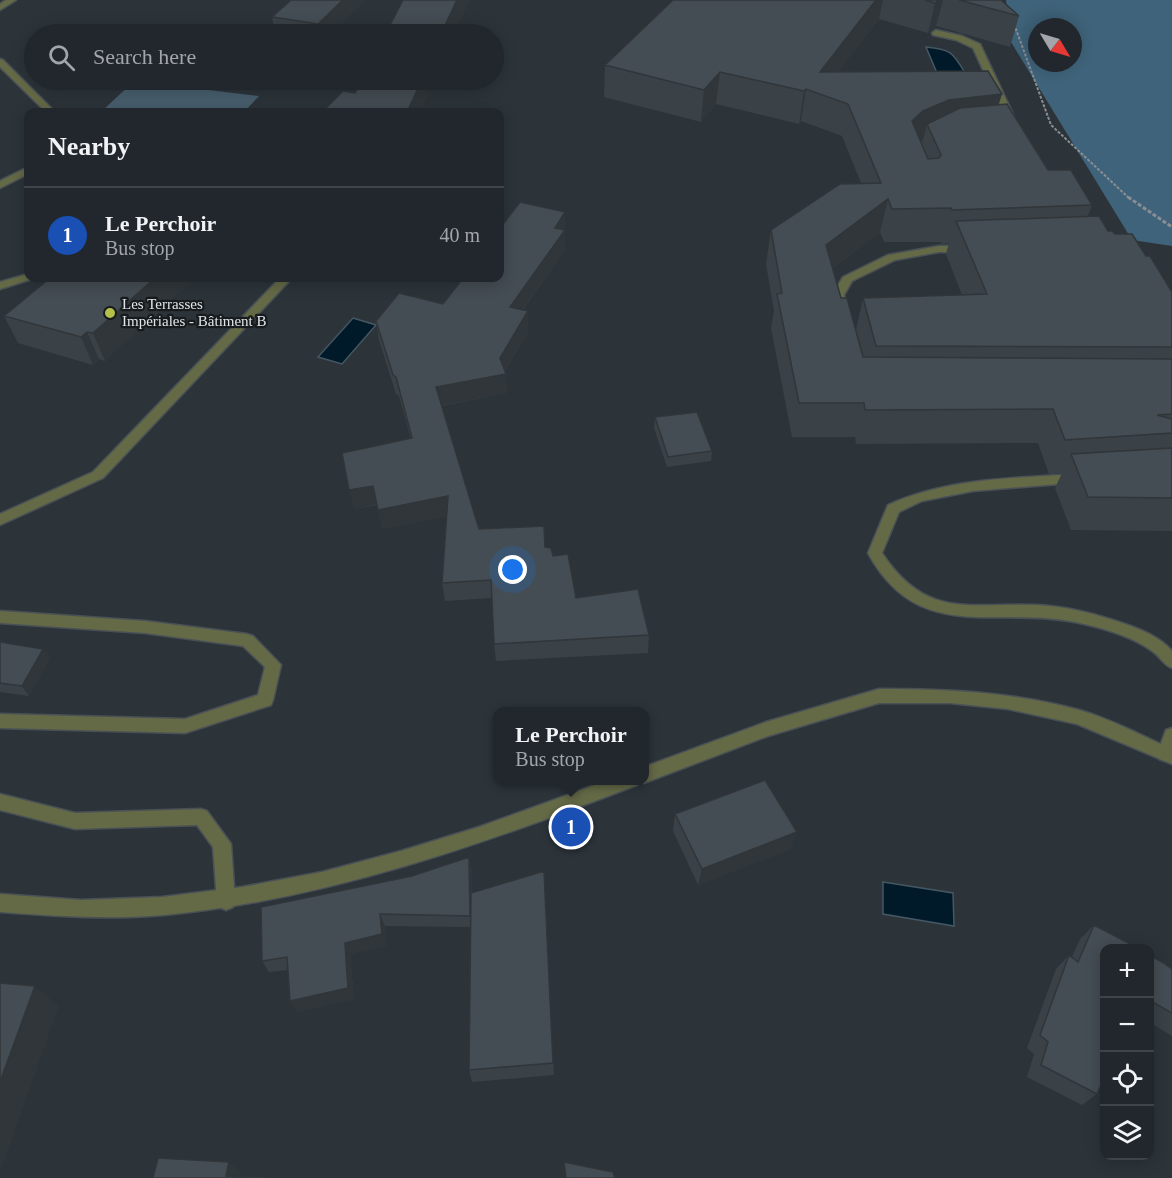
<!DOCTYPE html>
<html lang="en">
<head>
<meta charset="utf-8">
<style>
  :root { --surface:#21272c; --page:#292f34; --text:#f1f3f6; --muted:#a2a5a9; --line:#3e4448; --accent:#b5c249 }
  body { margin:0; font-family:"Times New Roman",serif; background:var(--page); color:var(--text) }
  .controls { position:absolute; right:18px; bottom:18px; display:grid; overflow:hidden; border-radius:12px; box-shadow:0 3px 15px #0003 }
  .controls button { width:54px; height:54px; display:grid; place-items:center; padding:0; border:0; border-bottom:2px solid var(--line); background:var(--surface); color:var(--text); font:30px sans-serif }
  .compass { position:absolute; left:1028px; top:18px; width:54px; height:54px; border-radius:50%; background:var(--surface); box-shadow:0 3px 15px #0003; rotate:128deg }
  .you { position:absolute; left:513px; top:570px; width:21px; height:21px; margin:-15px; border:4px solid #fff; border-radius:50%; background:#1a73e8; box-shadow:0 0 0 9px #1a73e833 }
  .badge { display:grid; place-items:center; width:39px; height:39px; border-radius:50%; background:var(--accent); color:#fff; font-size:20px; font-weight:700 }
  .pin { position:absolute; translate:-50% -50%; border:3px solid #fff; box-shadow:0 2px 6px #0006 }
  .popup { position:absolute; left:493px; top:707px; width:156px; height:78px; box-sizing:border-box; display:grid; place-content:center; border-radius:12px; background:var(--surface); filter:drop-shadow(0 2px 4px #0005); font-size:20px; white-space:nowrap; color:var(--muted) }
  .popup b { font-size:22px; color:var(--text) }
  .popup::after { content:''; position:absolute; left:50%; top:100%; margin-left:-12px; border:12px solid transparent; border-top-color:var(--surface) }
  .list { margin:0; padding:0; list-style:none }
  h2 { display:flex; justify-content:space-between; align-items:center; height:78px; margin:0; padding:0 24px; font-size:26px }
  h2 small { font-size:20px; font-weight:400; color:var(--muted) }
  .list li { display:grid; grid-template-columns:39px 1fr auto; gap:18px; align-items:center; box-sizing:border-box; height:96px; padding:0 24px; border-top:2px solid var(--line) }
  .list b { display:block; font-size:22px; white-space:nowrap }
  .list p { margin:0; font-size:20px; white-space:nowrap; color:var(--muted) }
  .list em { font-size:20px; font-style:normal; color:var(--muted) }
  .icon { flex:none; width:33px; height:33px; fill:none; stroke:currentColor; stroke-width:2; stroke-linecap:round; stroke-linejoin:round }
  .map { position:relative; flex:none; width:1172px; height:1178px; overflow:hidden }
  .search { position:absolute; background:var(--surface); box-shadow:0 3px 15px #0003; left:24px; top:24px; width:480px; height:66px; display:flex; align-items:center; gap:15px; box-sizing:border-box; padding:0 21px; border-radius:33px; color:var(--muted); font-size:22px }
  .panel { position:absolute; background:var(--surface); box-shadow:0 3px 15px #0003; left:24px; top:108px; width:480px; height:174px; border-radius:12px }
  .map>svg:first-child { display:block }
</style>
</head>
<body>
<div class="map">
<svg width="1172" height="1178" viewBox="0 0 1172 1178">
  <rect width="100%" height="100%" fill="#2c343a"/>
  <!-- green -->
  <path fill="#485f6e" d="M134,81l125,15 -15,16h-143z"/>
  <!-- forest -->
  <path fill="#3f637a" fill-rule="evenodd" d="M1006,0h166v246l-40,-6 -121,-198zM1037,27h36v36h-36z"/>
  <!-- water -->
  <path fill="#011a29" stroke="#445763" stroke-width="1.5" d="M926,47c24,2 27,5 39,26h-28z
    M353,318l23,7 -34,39 -24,-7z
    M883,882l70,11 1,33 -71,-12z"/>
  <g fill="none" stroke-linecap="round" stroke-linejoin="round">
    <!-- service casing -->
    <g stroke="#495056" stroke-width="3">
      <path id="service" d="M28,274v4h5l-1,1 -32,10v-7z
        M280,278h12l-189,200 -103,47v-11l93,-42z
        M0,611l145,10 102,13 6,2 28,29 -8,35 -2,5 -86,28 -185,-5v-14l185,5 73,-24 7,-28 -22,-21 -98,-13 -145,-10z
        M0,794l75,19 126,-4 6,2 24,33 4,57 -2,6 -7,3 -7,-3 -2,-6 -4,-54 -16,-22 -122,4 -75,-19z"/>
    </g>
    <!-- minor casing -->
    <g stroke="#495056" stroke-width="3">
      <path id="minor" d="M6,0h10l-16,10v-6z
        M936,30l26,6 18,8 37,79 -2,2 -8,-2 -34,-75 -17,-8 -23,-5 -1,-2z
        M0,59l3,1 52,52h-9l-46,-45z
        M28,167v7l-28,14v-7z
        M939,246h27l6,3 -6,3h-27l-44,8 -43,21 -8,14 5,18 -6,4 -4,-1 -7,-21 11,-18 45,-22z
        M1079,474l7,5 -2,3 -111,9 -51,10 -23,11 -17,41c44,66 85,50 154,52 30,1 60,9 89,19 17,6 35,13 47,27v17c-9,-3 -12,-12 -20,-17 -19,-14 -46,-22 -68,-27 -85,-21 -164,24 -216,-71l20,-48c60,-27 126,-27 191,-31z
        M1172,728v29l-7,4 -6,-2 -2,-5 9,-24z"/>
    </g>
    <!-- tertiary casing -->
    <g stroke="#495056" stroke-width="3">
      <path id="tertiary" d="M879,689c68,0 134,3 200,21 32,9 63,26 93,39v15l-95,-40 -69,-15 -58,-6h-71l-111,33 -124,47 -5,-2 -2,4c-154,59 -308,114 -473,130 -55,5 -109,1 -164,-3v-18l81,6 81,-3 80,-10 80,-15 79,-21 78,-24 130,-47h35v-13l122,-45z"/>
    </g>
    <!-- path-far1 -->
    <path stroke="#888e93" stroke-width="2" stroke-dasharray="3 1.5" stroke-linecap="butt" d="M1014,24l37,101 79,74"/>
    <!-- path -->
    <path stroke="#888e93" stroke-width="3" stroke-dasharray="4 2" stroke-linecap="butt" d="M1128,197l44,30"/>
    <!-- service -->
    <use href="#service" fill="#646946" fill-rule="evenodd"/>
    <!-- minor -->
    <use href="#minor" fill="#646946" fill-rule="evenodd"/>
    <!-- tertiary -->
    <use href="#tertiary" fill="#646946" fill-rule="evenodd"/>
  </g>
  <!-- wall -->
  <path fill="#3a4247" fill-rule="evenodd" d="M291,0h75l-36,34h-55l-3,-17z
    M403,0h66l-15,34h-65l-1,-5z
    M673,0h328l18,16 -9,31 -74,-21 -8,7 -49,-14 -41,53 160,33 50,65 44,35 -4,11 20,15 38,25 26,36v239l-101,-1 -16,-42 7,-15 -13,1 -11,-31 -182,1 -1,-7h-63l-21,-109 3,-17 -8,-47 5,-34 90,-47 -19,-47 -41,-15 -2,3 -83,-20 -15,18 -97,-25 1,-32zM880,232l4,10h57l1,2 7,-1 -3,11 16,41 -99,3 -7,32 -15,-32 -8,-30z
    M565,212v37l-42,61 6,20 -24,41 1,3 1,19 -65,13 37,123 66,18 8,9 23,42 73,37 -1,18 -152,8 -2,-17 -2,-46 -47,3 -3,-18 5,-67 -65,13 -5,-24 -23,4 57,-70 -12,-43 -3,-2 -17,-54 -3,-19 67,-17z
    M50,278h145l-90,83 -6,-2 -6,6 -75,-22 -14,-27z
    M655,417l57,34 -1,10 -44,6 -13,-39z
    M0,642l43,7 7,9 -21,38 -29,-4z
    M675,814l116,35 -93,36 -25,-54z
    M472,870v23l72,-22 10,204 -82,7 -3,-12 1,-143 -85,-1 2,20 -37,8 4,45 -57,13 -9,-42 -19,2 -7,-11z
    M1094,925l10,23v136l-4,3 -3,7 -15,11 -55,-28 7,-23 -7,-6 29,-79 13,-14 3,2 8,-18z
    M1149,955l23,14v67l-23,-14z"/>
  <!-- shaded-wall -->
  <path fill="#30363a" d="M343,0h23l-36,34h-10l-2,-10z
    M457,0h12l-15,34h-13z
    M876,0h7l-4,19 -58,75 -1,-22z
    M939,0h4l-7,26 -8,7 7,-30z
    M720,72l-4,32 -15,18 3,-32z
    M422,80h13l-14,32h-14z
    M806,89l-5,32 -2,3 5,-33z
    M1002,94l-10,32 -65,-2 -4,16 -8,4 -3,-23 11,-10 26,-11z
    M888,199l-8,33 -61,46 7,-33z
    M565,212v37l-54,77 -1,-19 45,-79z
    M155,278h40l-90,83 -12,-28z
    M528,311l1,19 -27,45 4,-1 1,19 -68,13 -3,-19 64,-29z
    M87,332l12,27 -6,6 -12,-28z
    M373,486l4,18 -23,5 -5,-19z
    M448,496l3,19 -69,14 -4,-19z
    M43,649l7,9 -21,38 -7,-10z
    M797,832l-6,17 -93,36 4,-16z
    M469,857l3,13 1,58 -3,-12z
    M380,914l5,12 2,20 -37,8 4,45 -57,13 -7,-11 55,-58z
    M35,986l24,20 -59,167v-91z
    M229,1162l12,10 -2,6 -13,-2z"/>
  <!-- building -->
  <path fill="#444d53" stroke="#30363a" stroke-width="1.5" d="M291,0h52l-25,24 -46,-7z
    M403,0h54l-16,34h-47l4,-3 -10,-2z
    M673,0h203l-56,72 168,-1 14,23 -53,6 -26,11 -11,10 16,38 11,-1 2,-3 -14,-31 33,-16 47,-4 41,66h23l21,35 -140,5 -1,-2 -59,1 -4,-10 -62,46 15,53h6l16,59 309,2v55l-15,1 15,4v14l-107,7 -12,-31 -188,1 -1,-7h-65l-22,-109 5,-1 -11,-63 69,-46 41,-1 -33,-79 -42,-15 -2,2 -84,-19 -16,18 -99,-25z
    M925,0h14l-4,3z
    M959,0h42l18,16z
    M362,80h60l-15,32h-85l21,-21 12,2z
    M520,202l45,10 -10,16 10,2 -55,77 18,4 -28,47 6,16 -70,13 43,142 65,-3 1,21 6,1 2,8 15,-2 8,44 62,-9 11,46 -155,9 -3,-64 -49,3 6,-87 -70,14 -5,-24 -24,4 -7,-37 70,-15 -16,-61 -3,-2 -17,-54 23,-28 44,11 20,-26h37v-50z
    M1099,216l9,15h4l3,3h17l14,22h4l22,36v55l-296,-1 -13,-48 124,-4 -31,-73z
    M50,278h105l-62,55 -6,-1 -6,5 -77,-21z
    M697,412l15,39 -44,6 -13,-40z
    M1172,448v50l-84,-1 -17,-43z
    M0,642l43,7 -21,37 -22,-3z
    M765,780l32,52 -95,37 -27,-55z
    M469,857l1,59 -90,-2 2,20 -37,9 3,45 -58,13 -3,-44 -25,4 -1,-54 151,-31z
    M544,871l9,192 -84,7 2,-177z
    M1094,925l44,23h-34v130l-7,16 -56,-29 7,-23 -8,-7 29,-80 9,7z
    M1149,955l13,7 10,7v44l-23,-13z
    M0,983l35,3 -35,96z
    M158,1158l71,4 -3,14 43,2h-116z
    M564,1162l49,10 2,6h-49z"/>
  <!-- markers -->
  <circle fill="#b5c249" stroke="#171b1e" stroke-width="2" cx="110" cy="313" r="6"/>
  <g text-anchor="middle" stroke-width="4.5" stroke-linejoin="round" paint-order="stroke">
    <!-- far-poi labels -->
    <g font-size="15" fill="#e0e5e9" stroke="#171b1e" text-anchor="start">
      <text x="122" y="309">Les Terrasses<tspan x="122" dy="17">Impériales - Bâtiment B</tspan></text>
    </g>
  </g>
</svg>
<div class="controls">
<button>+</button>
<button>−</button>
<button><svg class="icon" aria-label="locate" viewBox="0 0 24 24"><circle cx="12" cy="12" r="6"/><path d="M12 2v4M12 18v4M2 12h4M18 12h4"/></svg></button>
<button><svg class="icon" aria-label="layers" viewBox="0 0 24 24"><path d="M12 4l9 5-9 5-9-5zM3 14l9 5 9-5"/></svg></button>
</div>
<svg class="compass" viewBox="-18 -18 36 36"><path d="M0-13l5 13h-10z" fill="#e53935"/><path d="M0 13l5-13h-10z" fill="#a2a5a9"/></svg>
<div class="you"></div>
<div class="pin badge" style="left:571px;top:827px;background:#1a4fb4">1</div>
<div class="popup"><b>Le Perchoir</b>Bus stop</div>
<div class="search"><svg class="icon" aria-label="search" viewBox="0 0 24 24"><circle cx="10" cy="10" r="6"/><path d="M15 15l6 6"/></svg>Search here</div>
<section class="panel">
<h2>Nearby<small></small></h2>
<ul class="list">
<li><span class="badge" style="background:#1a4fb4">1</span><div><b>Le Perchoir</b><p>Bus stop</p></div><em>40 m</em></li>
</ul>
</section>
</div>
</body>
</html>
